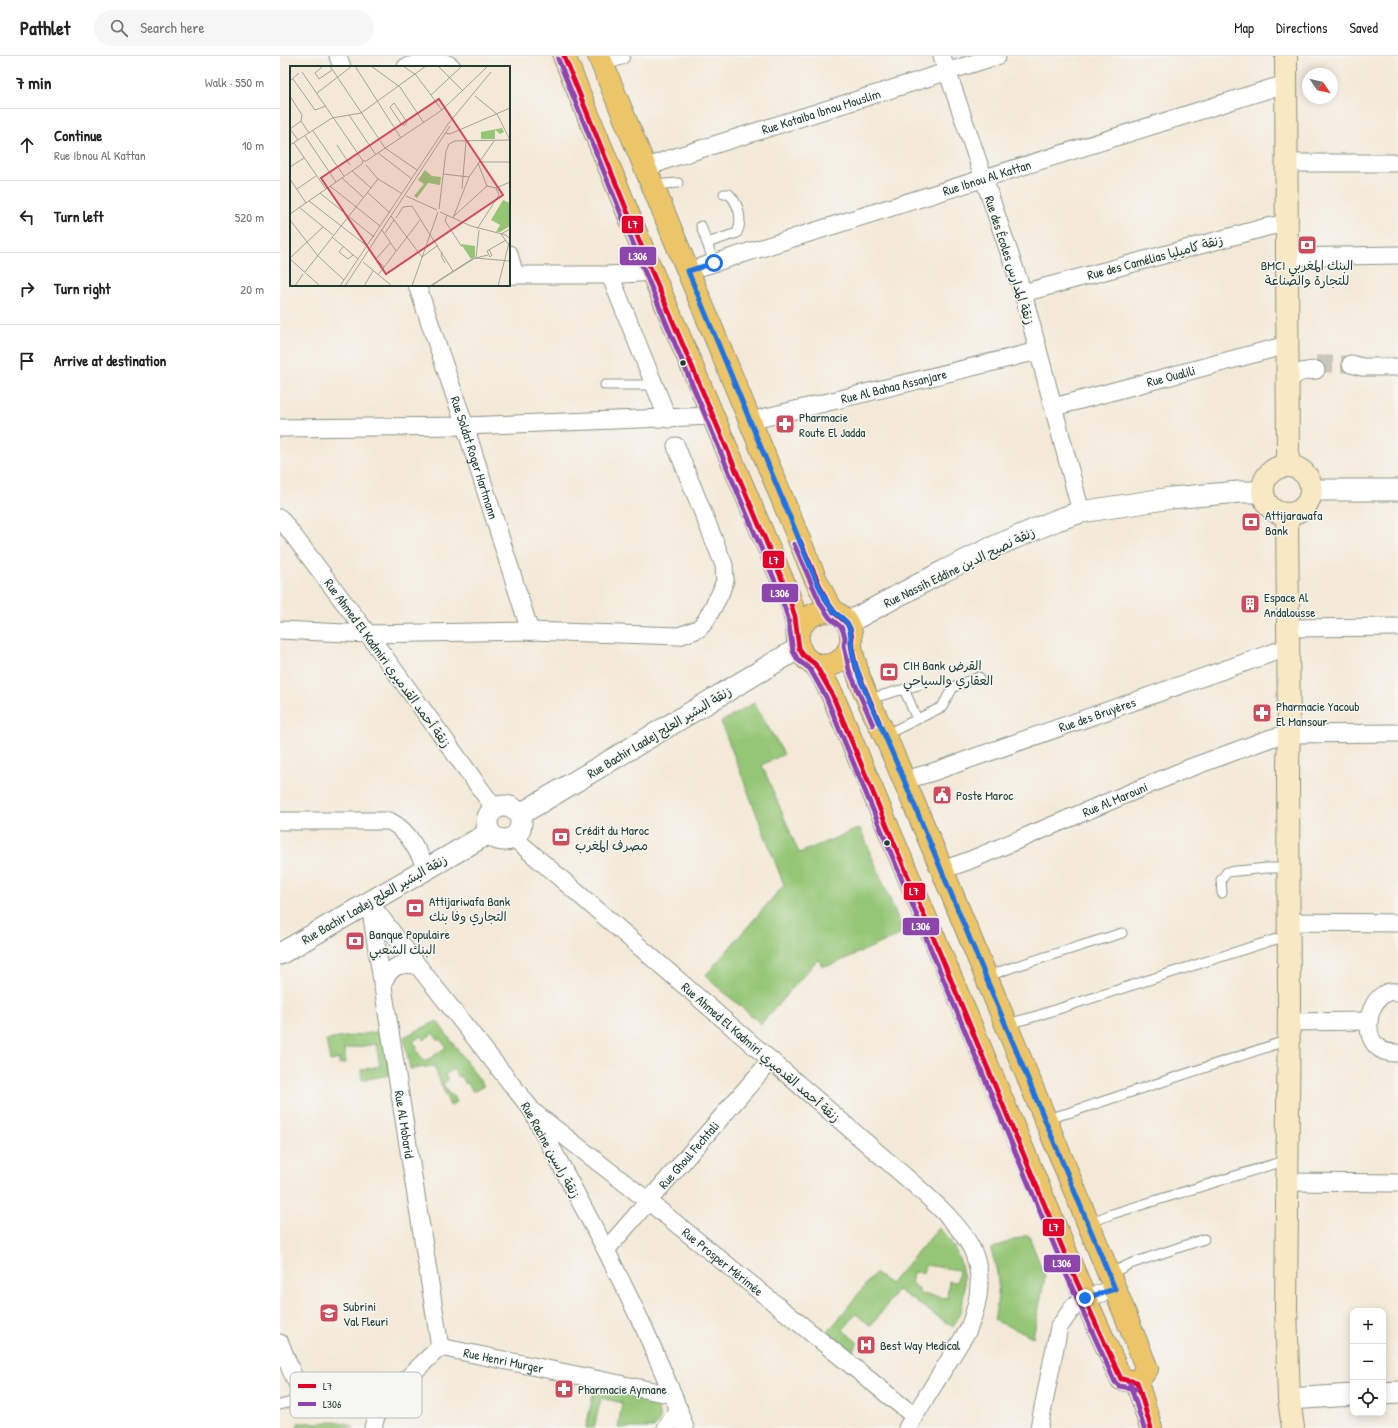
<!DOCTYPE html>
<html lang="en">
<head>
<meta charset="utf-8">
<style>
  :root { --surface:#fff; --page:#f6f6f6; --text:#222; --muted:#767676; --line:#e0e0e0 }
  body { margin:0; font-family:"Patrick Hand","Playpen Sans Arabic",sans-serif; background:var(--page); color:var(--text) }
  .controls { position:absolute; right:12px; bottom:12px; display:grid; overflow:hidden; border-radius:8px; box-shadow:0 2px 10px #0003 }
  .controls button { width:36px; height:36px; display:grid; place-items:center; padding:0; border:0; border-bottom:1px solid var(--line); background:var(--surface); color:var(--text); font:20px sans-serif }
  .compass { position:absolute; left:1022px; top:12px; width:36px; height:36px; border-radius:50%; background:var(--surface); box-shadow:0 2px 10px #0003; rotate:124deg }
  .stop { position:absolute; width:12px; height:12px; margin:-9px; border:3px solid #1a73e8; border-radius:50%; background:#fff }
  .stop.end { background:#1a73e8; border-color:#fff; box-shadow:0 1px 4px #0008 }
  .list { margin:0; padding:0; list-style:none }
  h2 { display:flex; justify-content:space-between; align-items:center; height:52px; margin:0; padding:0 16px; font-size:17px }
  h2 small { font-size:13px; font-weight:400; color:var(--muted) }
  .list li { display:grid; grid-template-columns:26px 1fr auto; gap:12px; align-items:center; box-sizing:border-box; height:72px; padding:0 16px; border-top:1px solid var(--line) }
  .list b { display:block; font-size:15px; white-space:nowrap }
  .list p { margin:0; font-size:13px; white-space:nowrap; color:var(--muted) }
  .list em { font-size:13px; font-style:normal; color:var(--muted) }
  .icon { flex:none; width:22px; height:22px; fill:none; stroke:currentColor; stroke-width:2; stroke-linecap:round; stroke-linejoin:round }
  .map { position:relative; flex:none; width:1118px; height:1372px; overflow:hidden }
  header { display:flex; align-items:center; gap:24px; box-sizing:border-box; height:56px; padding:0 20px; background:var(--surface); border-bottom:1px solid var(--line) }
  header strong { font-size:19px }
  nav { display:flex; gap:22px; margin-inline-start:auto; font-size:14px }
  .search { width:280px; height:36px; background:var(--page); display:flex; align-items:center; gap:10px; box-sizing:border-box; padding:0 14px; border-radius:22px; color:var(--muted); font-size:15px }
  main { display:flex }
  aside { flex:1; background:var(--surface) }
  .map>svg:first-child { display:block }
</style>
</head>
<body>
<header>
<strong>Pathlet</strong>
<div class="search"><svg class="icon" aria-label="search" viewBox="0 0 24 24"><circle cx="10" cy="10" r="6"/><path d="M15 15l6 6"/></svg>Search here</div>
<nav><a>Map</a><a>Directions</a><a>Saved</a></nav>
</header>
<main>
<aside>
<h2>7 min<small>Walk · 550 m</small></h2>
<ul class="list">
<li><svg class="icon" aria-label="ahead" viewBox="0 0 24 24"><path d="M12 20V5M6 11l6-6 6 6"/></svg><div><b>Continue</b><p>Rue Ibnou Al Kattan</p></div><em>10 m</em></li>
<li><svg class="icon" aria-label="left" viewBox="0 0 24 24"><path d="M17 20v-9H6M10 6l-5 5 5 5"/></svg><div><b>Turn left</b></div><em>520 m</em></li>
<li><svg class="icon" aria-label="right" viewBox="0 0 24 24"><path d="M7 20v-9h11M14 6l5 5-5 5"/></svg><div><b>Turn right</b></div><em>20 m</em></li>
<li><svg class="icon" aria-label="arrive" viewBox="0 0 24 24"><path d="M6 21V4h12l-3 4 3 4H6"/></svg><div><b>Arrive at destination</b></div></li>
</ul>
</aside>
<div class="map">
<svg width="1118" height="1372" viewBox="0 0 1118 1372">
  <rect width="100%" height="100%" fill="#f6f6f2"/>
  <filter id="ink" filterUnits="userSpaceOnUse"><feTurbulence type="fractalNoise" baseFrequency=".025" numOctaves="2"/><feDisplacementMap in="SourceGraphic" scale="8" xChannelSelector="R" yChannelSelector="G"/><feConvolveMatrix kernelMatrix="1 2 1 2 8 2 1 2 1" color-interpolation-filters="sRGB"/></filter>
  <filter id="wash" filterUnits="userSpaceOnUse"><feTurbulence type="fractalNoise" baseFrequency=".012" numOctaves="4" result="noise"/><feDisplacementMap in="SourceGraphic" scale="16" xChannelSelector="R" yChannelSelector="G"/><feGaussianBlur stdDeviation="0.9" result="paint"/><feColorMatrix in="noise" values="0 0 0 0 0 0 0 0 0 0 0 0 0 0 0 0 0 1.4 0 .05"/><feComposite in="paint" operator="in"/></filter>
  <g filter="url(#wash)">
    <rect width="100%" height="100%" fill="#f4e9d8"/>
    <!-- green -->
    <path fill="#95c676" stroke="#5a8255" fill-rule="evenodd" d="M474,647l30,51 -22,11 37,88 61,-25 44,105 -73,32 -9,1 -4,-7 -57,65 -56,-48 79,-91 -63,-163z
      M157,965l47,65 -11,6 -5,-9 -2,1 -6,-8 -2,1 -5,-8 -8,6 3,5 -5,4 7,11 2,-1 5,8 -7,4 -16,-40 -24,3 -6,-32zM153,977l5,7 2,-1 6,8 -21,15 -9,-12 2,-2 -5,-7 8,-5 3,4z
      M104,975l6,44 -28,5 -1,-10 19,-4 -4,-22 -32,5 2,14 -7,1v-5l-9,2 -4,-21z
      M659,1172c26,25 34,67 14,99l-55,-37 -27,36 -15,-12 -13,16 15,13 -6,8 -24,-19 47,-59 15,11zM645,1209l34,5 -2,12 -8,-1 -2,17 -28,-4v-6h-4v-3h-4l2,-13 10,1z
      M747,1179l2,1 16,41 -12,60 -39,-17c6,-28 6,-43 -3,-69l2,-3z
      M315,1329l61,15 4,19 -6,9h-36l4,-25 -21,-5 -7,30h-8z
      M60,1366l8,2 6,4h-56v-5z"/>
  </g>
  <g filter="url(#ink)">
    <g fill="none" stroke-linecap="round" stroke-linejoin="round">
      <!-- minor-tunnel -->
      <path stroke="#c9c7b7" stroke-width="17" stroke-dasharray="17 8" stroke-linecap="butt" d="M1036,308h35"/>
      <!-- service casing -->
      <g stroke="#8a9386" stroke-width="11">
        <path id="service" d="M373,129l25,-2
          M421,170l13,37
          M427,187l30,-10c6,-13 2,-29 -8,-39h-5
          M325,329h49
          M624,633l13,30
          M589,643l53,-15
          M605,679l57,-28 11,-20 26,-10
          M942,837l-1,-13 6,-8 40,-4h22
          M706,921l24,-9 112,-35
          M726,968l24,-6 259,-83
          M765,1063l23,-6 220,-73
          M809,1167l23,-9 175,-54
          M829,1218l21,-10 74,-25
          M0,1349l25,-7"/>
      </g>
      <!-- minor casing -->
      <g stroke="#8a9386" stroke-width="19">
        <g id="minor">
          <path d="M58,0l4,11"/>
          <path d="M662,0l81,237 58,219"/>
          <path d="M321,6l20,-6"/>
          <path d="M126,11c15,-4 33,-11 46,0"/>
          <path d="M1006,107h112"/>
          <path id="s1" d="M365,112l24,-9 328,-103"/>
          <path d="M229,198l6,21"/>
          <path d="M1007,201l111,-2"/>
          <path id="s2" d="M408,215l597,-187"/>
          <path d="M229,219h101l42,-3"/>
          <path d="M330,219l58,144"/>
          <path id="s3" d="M137,229l48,141 65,205"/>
          <path d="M743,237l244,-66 20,-4"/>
          <path d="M1071,308l11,3h36"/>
          <path d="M1007,330c6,-14 15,-15 29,-16"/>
          <path id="s4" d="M774,351l233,-62"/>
          <path id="s5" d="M470,365l288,-70"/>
          <path d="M0,372l185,-2 248,-10"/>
          <path d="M0,462l88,116 127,175"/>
          <path d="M1009,572l109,-1"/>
          <path d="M0,574l88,4 162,-3 149,5 19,-7 7,-7 15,-28 5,-14 -1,-15 -48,-119"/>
          <path id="s6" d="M624,724l26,-7 359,-126"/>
          <path d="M0,765h109c20,9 27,29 38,47"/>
          <path d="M234,782l402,348c50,45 81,74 52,144l-61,98"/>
          <path id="s7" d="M662,814l26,-9 216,-91 87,-32 18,-4 109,-1"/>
          <path d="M89,846l53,69 109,138 75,141 39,80 28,65 12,33"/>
          <path id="s8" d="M90,849l70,442"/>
          <path d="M1009,866l109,1"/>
          <path d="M102,928c9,-18 16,-21 35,-19"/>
          <path d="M1118,936c-4,0 -9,-1 -12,1 -19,9 -24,44 -6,56 6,4 11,4 18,4"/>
          <path d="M1008,966l81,-1"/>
          <path id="s9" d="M256,1058l112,87 266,215"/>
          <path d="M1007,1126l111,1"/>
          <path id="s10" d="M326,1194l165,-190"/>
          <path d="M0,1287c5,12 18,48 26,56 3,3 7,3 12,4l61,2"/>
          <path id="s11" d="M160,1291l233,48"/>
          <path d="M93,1372l6,-23 61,-58"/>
          <path d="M386,1372l13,-19"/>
          <path d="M759,1372l20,-101 15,-21 11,-8 30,-9"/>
        </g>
      </g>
      <!-- tertiary casing -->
      <g stroke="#8a9386" stroke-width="23">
        <path id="tertiary" d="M1031,434h87
          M567,567l97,-52 47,-23 66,-28 24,-8 90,-14 68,-6h24
          M207 767a17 17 0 1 1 34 0a17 17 0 1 1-34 0Z
          M239,759l280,-167
          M0,898l209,-121
          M1103,1337l15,-1
          M1009,1343l64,-4"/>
      </g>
      <!-- secondary casing -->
      <g stroke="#8a9386" stroke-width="24">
        <path id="secondary" d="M1006,0l2,410
          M983 434a24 24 0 1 1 48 0a24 24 0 1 1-48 0Z
          M1007,458l2,220 -1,30 1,240 -3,304 3,91 4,29"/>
      </g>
      <!-- primary casing -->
      <g stroke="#8a9386" stroke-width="24">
        <path id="primary" d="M284,0l88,216 135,319c4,10 7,20 9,30 2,9 1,17 3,25 3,14 18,22 31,19 11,-2 17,-10 21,-21
          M319,0l216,522 12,24 8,11
          M518,577c9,-26 43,-30 52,-4 2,6 1,11 1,17 1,6 2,12 4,17 6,26 21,53 32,77 19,44 37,88 56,132 68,166 138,330 204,497l-10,13
          M535,608l6,9 11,21 253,604 36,81 16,3
          M857,1326l14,46"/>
      </g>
      <!-- service -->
      <use href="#service" stroke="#fff" stroke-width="9"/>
      <!-- minor -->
      <use href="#minor" stroke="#fff" stroke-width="17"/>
      <!-- tertiary -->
      <use href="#tertiary" stroke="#fff" stroke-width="21"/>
      <!-- secondary -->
      <use href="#secondary" stroke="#f8e8c3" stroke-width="22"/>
      <!-- primary -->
      <use href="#primary" stroke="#edc569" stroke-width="22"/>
      <!-- bus-1 casing -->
      <g stroke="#f6f6f2" stroke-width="8">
        <path id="bus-1" d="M284,0l88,216 135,319 8,26 4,31 4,7 12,9 17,30 240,577 49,108 16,3
          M520,485l27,61 8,11 12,10 3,6 2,8 -1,7 5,24 23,54
          M857,1326l14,46"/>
      </g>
      <!-- bus-2 casing -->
      <g stroke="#f6f6f2" stroke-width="8">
        <path id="bus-2" d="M278,3l88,216 134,318 8,25 5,33 5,9 12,9 16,28 240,577 49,108 4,4 17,3
          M514,488l27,61 9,13 11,9 2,4 2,6 -1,8 5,25 24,55
          M850,1328l14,44"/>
      </g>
      <!-- bus-1 -->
      <use href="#bus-1" stroke="#e4002b" stroke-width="5"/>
      <!-- bus-2 -->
      <use href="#bus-2" stroke="#8e44ad" stroke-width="5"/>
    </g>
  </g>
  <g fill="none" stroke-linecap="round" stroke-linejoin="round" filter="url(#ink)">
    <!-- route -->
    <path stroke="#1a73e8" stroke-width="5" d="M434,207l-26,8 127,307 12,24 8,11 6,4 6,6 3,6 3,28 8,24 43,99 211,509 -30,9"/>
  </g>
  <!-- icons -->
  <defs>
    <g id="bank-square" transform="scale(1)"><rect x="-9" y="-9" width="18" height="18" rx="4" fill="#d1495b" stroke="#f6f6f2"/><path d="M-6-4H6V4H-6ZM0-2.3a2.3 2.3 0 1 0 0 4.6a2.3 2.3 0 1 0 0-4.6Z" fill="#fff"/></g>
    <g id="pharmacy-square" transform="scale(1)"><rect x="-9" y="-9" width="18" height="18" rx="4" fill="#d1495b" stroke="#f6f6f2"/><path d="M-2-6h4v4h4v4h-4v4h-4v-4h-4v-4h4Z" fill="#fff"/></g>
    <g id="building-square" transform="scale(1)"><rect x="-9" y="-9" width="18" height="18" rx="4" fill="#d1495b" stroke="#f6f6f2"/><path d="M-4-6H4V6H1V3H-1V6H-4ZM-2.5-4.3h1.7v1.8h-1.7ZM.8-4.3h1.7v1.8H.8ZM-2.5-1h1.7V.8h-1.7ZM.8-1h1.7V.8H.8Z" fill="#fff"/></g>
    <g id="civic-square" transform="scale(1)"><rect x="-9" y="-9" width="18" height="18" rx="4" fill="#d1495b" stroke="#f6f6f2"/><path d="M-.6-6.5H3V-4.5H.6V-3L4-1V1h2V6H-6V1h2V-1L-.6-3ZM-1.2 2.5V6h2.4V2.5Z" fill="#fff"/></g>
    <g id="school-square" transform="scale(1)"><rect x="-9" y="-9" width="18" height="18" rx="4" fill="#d1495b" stroke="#f6f6f2"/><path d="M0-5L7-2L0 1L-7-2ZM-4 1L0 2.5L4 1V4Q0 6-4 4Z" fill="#fff"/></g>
    <g id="hospital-square" transform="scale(1)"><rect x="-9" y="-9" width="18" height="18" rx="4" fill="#d1495b" stroke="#f6f6f2"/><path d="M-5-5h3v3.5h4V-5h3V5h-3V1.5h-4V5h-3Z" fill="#fff"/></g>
  </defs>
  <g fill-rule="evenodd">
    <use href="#bank-square" x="1027" y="189"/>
    <use href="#pharmacy-square" x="505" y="368"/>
    <use href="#bank-square" x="971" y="466"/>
    <use href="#building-square" x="970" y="548"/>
    <use href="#bank-square" x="609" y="616"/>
    <use href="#pharmacy-square" x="982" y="657"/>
    <use href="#civic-square" x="662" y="739"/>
    <use href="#bank-square" x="281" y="781"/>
    <use href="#bank-square" x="135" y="852"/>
    <use href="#bank-square" x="75" y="885"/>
    <use href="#school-square" x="49" y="1257"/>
    <use href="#hospital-square" x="586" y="1289"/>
    <use href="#pharmacy-square" x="284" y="1333"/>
  </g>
  <!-- markers -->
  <g fill="#1f3d34" stroke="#f6f6f2" stroke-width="1.5">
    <circle cx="403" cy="307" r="3.5"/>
    <circle cx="607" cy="787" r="3.5"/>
  </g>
  <g text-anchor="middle" stroke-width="3" stroke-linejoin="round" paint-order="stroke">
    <!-- street labels -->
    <g font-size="13" fill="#1f3d34" stroke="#f6f6f2">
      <text dy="5" stroke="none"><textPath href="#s1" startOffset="185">Rue Kotaiba Ibnou Mouslim</textPath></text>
      <text dy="5" stroke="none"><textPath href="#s2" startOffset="313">Rue Ibnou Al Kattan</textPath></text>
      <text transform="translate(875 201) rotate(-15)" y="5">Rue des Camélias زنقة كاميليا</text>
      <text transform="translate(730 204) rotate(72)" y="5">Rue des Écoles زنقة المدارس</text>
      <text dy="5" stroke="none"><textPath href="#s4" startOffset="121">Rue Oualili</textPath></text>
      <text dy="5" stroke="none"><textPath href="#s5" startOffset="148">Rue Al Bahaa Assanjare</textPath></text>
      <text dy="5" stroke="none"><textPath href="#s3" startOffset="182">Rue Soldat Roger Hartmann</textPath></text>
      <text transform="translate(679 511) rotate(-26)" y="5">Rue Nassih Eddine زنقة نصيح الدين</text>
      <text transform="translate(108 607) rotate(54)" y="5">Rue Ahmed El Kadmiri زنقة أحمد القدميري</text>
      <text dy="5" stroke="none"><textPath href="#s6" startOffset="204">Rue des Bruyères</textPath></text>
      <text transform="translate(379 676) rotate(-31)" y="5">Rue Bachir Laalej زنقة البشير العلج</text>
      <text dy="5" stroke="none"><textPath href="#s7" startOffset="187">Rue Al Marouni</textPath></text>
      <text transform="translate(94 843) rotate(-30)" y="5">Rue Bachir Laalej زنقة البشير العلج</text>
      <text transform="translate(481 996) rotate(41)" y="5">Rue Ahmed El Kadmiri زنقة أحمد القدميري</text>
      <text dy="5" stroke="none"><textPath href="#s8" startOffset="222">Rue Al Mobarid</textPath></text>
      <text transform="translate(271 1094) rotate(61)" y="5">Rue Racine زنقة راسين</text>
      <text dy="5" stroke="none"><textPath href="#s10" startOffset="126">Rue Ghoul Fechtali</textPath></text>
      <text dy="5" stroke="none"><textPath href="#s9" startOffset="238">Rue Prosper Mérimée</textPath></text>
      <text dy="5" stroke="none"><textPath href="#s11" startOffset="65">Rue Henri Murger</textPath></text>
    </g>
    <!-- poi labels -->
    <g font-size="13" fill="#1f3d34" stroke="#f6f6f2" text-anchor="start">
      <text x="1027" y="214" text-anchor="middle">BMCI البنك المغربي<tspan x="1027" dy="15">للتجارة والصناعة</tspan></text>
      <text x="519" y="366">Pharmacie<tspan x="519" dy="15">Route El Jadda</tspan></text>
      <text x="985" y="464">Attijarawafa<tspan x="985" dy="15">Bank</tspan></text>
      <text x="984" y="546">Espace Al<tspan x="984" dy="15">Andalousse</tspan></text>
      <text x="623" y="614">CIH Bank القرض<tspan x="623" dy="15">العقاري والسياحي</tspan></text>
      <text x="996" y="655">Pharmacie Yacoub<tspan x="996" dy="15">El Mansour</tspan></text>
      <text x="676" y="744">Poste Maroc</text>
      <text x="295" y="779">Crédit du Maroc<tspan x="295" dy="15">مصرف المغرب</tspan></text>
      <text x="149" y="850">Attijariwafa Bank<tspan x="149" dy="15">التجاري وفا بنك</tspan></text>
      <text x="89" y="883">Banque Populaire<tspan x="89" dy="15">البنك الشعبي</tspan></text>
      <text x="63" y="1255">Subrini<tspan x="63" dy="15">Val Fleuri</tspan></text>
      <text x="600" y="1294">Best Way Medical</text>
      <text x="298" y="1338">Pharmacie Aymane</text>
    </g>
  </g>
  <!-- overview -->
  <g transform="translate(10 10)">
    <rect width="220" height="220" fill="#f4e9d8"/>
    <path d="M212,62l2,4 -4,2 -5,-4v9h-14v-7zM135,104l7,6 9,1 -1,8 -12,-2 -11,15 -3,-2 10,-12 -6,-4zM213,134l7,3v23l-10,6h-4l4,-7 -9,-5zM171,178l14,2v11l-4,2z" fill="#95c676"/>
    <path fill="none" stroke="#9fa496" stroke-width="1" d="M33,0l-8,7 4,6 13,-9M40,0l55,82 32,22M65,0l46,72M81,0l29,21 24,36M113,0l13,9 26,35M148,0l25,25M12,6l61,89M3,13l22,31 11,-4M0,15l9,-8M27,27l35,-27M141,29l31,-29M0,30l12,19 -1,6 8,12M185,30l22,18 13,26M104,37l13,19 -2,3h-3l-12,-18zM59,49l27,40M0,63l11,-8M0,63l8,11M23,65l31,45M155,67l5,1 60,-26M15,70l31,46M4,77l32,46M0,79l42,-27 29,-5 65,-47M47,79l13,20M88,87l34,26M189,96h31M188,97l9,23M76,99l12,14 23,14M0,101l14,-9M62,105l19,17M153,108l26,3M52,112l21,19M0,113l16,24M40,120l50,40M197,120l9,2 14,-6M7,123l19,-13M172,123l4,-48M77,126l23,21M30,127l54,44M116,130l31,14M19,135l58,45M9,141l34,28M149,143l7,-58 3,-7 6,-3 55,-1M150,146l31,14 35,9 4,4M0,148l72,-50 1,-3h3l76,-51 46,-44M157,149l-2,6 17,26M101,150l31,41 16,-12M163,151l34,-31M106,152l7,-11 9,-1 41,65M163,152l16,-41 25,-36M0,154l28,36 26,24M187,163l22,-34 -3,-7M92,164l14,21M95,167l9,-13M42,171l26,22M219,179l-8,-11 9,-5M53,181l-4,5 9,7 5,-4M199,184l3,5 -2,2 -3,-6 19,-11M152,186l-1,4 4,7M0,192l33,-31M186,192l3,-28M0,193l30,27M73,196l29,24M94,201l-8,-8 15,-17M15,206l73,-93M88,209l42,-55M5,220l8,-12M50,220l108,-162 43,-52M55,220l105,-160M74,220l9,-15M122,220l26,-74M140,220l42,-27 16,-4M141,220l44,-28 35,3M208,220l12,-47"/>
    <path fill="#d1495b" fill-opacity="0.15" stroke="#d1495b" stroke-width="2" d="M149,33l64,96 -117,79 -65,-96z"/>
    <rect width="220" height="220" fill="none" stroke="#1f3d34" stroke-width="2"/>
  </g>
  <!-- legend -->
  <rect x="10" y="1316" width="132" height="46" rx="6" fill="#f6f6f2" stroke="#b6beb9" stroke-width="1"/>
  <rect x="18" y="1328" width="18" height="4" fill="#e4002b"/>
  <rect x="18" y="1346" width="18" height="4" fill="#8e44ad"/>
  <g font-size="11" fill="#1f3d34">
    <text x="43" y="1334">L7</text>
    <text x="43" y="1352">L306</text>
  </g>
  <g stroke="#f6f6f2" stroke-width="1.5">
    <rect x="341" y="159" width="23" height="19" rx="4" fill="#e4002b"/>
    <rect x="339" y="190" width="38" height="20" rx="4" fill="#8e44ad"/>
    <rect x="482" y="494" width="23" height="19" rx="4" fill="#e4002b"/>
    <rect x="481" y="527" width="38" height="20" rx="4" fill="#8e44ad"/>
    <rect x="623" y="826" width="23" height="19" rx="4" fill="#e4002b"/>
    <rect x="622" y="861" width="38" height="19" rx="4" fill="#8e44ad"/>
    <rect x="762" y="1162" width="23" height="19" rx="4" fill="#e4002b"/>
    <rect x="763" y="1198" width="38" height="19" rx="4" fill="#8e44ad"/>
  </g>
  <g font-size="11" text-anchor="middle" font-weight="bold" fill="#fff">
    <text x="353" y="172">L7</text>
    <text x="358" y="204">L306</text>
    <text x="494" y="508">L7</text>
    <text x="500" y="541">L306</text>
    <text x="634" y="839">L7</text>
    <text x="641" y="874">L306</text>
    <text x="774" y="1175">L7</text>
    <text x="782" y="1211">L306</text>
  </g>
</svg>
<div class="controls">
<button>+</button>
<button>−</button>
<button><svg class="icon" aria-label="locate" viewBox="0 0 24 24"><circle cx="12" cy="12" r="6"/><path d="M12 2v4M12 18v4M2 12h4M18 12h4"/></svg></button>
</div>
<svg class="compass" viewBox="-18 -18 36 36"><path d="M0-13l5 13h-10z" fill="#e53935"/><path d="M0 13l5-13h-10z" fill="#767676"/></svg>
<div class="stop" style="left:434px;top:207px"></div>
<div class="stop end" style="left:805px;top:1242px"></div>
</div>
</main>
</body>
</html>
